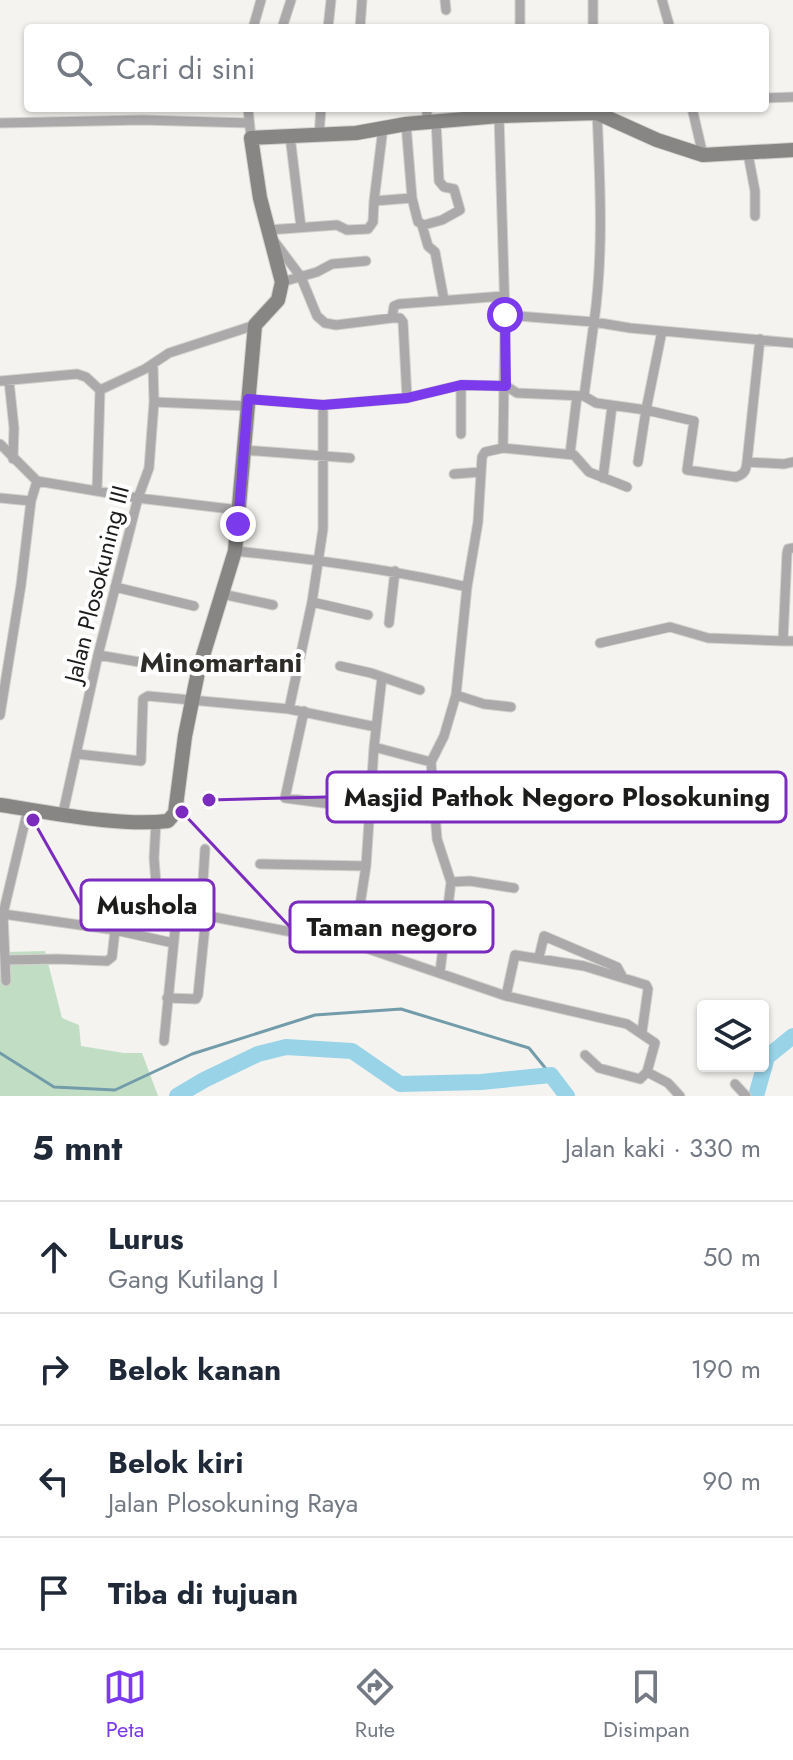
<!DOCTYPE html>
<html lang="id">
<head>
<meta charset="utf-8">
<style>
  :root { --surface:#fff; --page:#f2f2f3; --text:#1f2937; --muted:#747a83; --line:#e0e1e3; --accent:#7c3aed }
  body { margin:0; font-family:Jost,sans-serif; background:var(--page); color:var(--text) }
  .controls { position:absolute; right:24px; bottom:24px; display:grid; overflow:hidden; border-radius:8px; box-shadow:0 2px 6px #0004 }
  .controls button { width:72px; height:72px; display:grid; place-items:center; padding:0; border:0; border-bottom:2px solid var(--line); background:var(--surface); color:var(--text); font:40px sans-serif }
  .stop { position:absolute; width:24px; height:24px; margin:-18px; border:6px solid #7c3aed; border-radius:50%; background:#fff }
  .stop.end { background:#7c3aed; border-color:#fff; box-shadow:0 2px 8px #0008 }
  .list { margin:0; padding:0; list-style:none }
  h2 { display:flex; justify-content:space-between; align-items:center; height:104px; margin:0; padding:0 32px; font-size:34px }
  h2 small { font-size:26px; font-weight:400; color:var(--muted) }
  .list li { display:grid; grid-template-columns:52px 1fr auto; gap:24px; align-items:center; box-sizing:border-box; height:112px; padding:0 32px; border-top:2px solid var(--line) }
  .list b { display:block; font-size:30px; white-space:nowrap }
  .list p { margin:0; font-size:26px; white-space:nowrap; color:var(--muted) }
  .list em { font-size:26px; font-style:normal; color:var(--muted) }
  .icon { flex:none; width:44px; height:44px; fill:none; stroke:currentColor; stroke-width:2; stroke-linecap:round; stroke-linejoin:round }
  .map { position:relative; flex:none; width:793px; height:1096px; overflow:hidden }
  .search { position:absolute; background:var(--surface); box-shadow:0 2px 6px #0004; left:24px; right:24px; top:24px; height:88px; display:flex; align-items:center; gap:20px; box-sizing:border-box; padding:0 28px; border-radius:8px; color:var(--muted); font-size:30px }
  .sheet { height:552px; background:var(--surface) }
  nav { display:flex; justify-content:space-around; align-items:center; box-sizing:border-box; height:112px; border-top:2px solid var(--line); background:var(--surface); font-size:22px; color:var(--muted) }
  nav a { display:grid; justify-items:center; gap:4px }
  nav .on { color:var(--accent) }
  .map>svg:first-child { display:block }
</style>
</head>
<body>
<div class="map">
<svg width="793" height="1096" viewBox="0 0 793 1096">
  <rect width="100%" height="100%" fill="#f4f3ef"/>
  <!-- green -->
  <path fill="#c1dec4" d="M0,946l5,6 40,-1 17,67 17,7 2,21 43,7h18l16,43h-158z"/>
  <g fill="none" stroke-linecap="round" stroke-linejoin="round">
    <!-- stream -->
    <path stroke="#739caa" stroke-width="3" d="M0,1053l54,34 61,3 77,-36 123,-39 86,-6 128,39 22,27"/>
    <!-- river -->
    <path stroke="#98d3e8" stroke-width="16" d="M177,1096l27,-16 54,-26 28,-7 66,4 48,33 81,-2 70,-7 16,21
      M756,1096l11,-39 26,-21"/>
    <!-- street casing -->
    <g stroke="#d1d1cd" stroke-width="11">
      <path id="street" d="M445,0l1,10
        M520,0v28
        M593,0v28
        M662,0l8,28
        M253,28l8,-28
        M282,28l9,-28
        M328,28l3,-28
        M360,28l2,-28
        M765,98l28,-1
        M248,108l3,30
        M692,108l11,47
        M597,111c3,71 7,141 -3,211l36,6 163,15
        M427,122v-14
        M0,123l142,-3 107,3
        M406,124l6,74 6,24 6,3 18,-5 18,-10 -6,-21 -10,-2 -5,-6 -3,-60
        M290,136l11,91
        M319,136l2,-28
        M748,154l7,37v25
        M374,201l9,-73
        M422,225l6,21 7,6 9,48
        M268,230l69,-5 10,5 21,-1 5,-7 1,-21 38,-3
        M274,241l27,36 16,39 8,7 11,2 56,-7 2,-12 5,-2 105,-8
        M282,282l35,-10 15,-8 34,-3
        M392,318h8l3,4 4,76
        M0,381l77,-7 9,3 14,13 45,-21 24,-16 86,-28
        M9,381l5,47 -1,31
        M584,396l12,7 50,7 16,-79
        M248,399l75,6 84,-7 54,-13 45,1 11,7 67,3 10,-74 -89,-7
        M154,402l93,4
        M461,434v-49
        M0,444l37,37 101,17 101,12
        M503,448l71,7 15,17 38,15
        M244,450l106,8
        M570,454l7,-58
        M638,462l8,-52 48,11 -7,49 49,7c9,-3 10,-7 11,-15l13,-123
        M747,462l37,2 9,-2
        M454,474l27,-2
        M603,478l9,-72
        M97,491l3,-101
        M0,498l31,3
        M793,548l-5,1 -1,4 -4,88h10
        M235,551c78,8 155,18 232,36
        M115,587l79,19
        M222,594l51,11
        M312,602l56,13
        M389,623l6,-52
        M600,643l70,-16 38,11 75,3
        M98,655l100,17
        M340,666l31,7 49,17
        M456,695l28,9 27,3
        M289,709l23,-107 11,-73v-124
        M304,711l-19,87 84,11
        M0,715l21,-130 10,-84 6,-20
        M374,747l57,15
        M77,754l64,7 2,-62 5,-3 141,13 87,18
        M28,809l-25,105 2,46 53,-1 49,2 5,-4 3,-27 58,13
        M63,813l35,-158 40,-157 11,-30 5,-66 -1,-38
        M156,822l-2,36 3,38 20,14 177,34 152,52 121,28 28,19 -8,29 21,11 12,13
        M260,864l106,2
        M451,882l19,-1 44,7
        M3,914l112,16
        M201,915l4,-66
        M354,944l12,-78 8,-119 8,-70
        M539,957l5,-21 73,31 6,11
        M5,960l1,21
        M440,972l11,-90 -14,-43 -6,-77 13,-26 12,-41 11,-108 11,-65 4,-65 3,-5 18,-4 2,-133 -6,-199
        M506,996l9,-41 69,11 62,19 2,4 -6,43
        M167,998l29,1 2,-4 8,-79
        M164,1041l13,-131
        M585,1055l14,13 41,11 7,-7
        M735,1084l11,12"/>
    </g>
    <!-- secondary casing -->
    <g stroke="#d1d1cd" stroke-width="16">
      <path id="secondary" d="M0,805c49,7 120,22 168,16l7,-8 10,-77 13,-64 37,-121 20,-226 23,-25 4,-18 -22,-84 -9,-60 105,-5 50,-9 93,-8 98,-3 60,27 46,15 90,-5"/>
    </g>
    <!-- street -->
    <use href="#street" stroke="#aba9a9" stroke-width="9"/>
    <!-- secondary -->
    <use href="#secondary" stroke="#888585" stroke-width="14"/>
  </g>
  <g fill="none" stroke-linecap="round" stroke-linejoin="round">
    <!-- route -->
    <path stroke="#7c3aed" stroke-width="10" d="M238,524l10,-125 75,6 84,-7 54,-13 45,1 -1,-71"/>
  </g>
  <g text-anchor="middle" stroke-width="8" stroke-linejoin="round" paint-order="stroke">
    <!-- street labels -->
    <g font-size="24" fill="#1c1c1b" stroke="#fff">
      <text transform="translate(97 584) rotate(-76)" y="8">Jalan Plosokuning III</text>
    </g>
    <!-- quarter labels -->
    <g font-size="28" font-weight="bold" fill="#2d2c29" stroke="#fff">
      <text x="221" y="672">Minomartani</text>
    </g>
  </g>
  <!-- callouts -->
  <path fill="none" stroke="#7b2cbf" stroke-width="3" d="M209 800L327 797M33 820L81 905M182 812L290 927"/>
  <g fill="#7b2cbf" stroke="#fff" stroke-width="3">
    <circle cx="209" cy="800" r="8"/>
    <circle cx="33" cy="820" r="8"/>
    <circle cx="182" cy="812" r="8"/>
  </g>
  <g fill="#fff" stroke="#7b2cbf" stroke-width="3">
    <rect x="327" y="772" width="459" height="50" rx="8"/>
    <rect x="81" y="880" width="133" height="50" rx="8"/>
    <rect x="290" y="902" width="203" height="50" rx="8"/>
  </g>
  <g font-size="26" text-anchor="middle" font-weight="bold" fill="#1c1c1b">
    <text x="557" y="806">Masjid Pathok Negoro Plosokuning</text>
    <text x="147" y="914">Mushola</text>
    <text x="392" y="936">Taman negoro</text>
  </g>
</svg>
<div class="controls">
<button><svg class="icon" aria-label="layers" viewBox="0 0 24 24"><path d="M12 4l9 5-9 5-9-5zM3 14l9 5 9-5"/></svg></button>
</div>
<div class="stop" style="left:505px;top:315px"></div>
<div class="stop end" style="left:238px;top:524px"></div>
<div class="search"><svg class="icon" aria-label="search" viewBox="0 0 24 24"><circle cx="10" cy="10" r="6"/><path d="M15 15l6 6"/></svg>Cari di sini</div>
</div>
<section class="sheet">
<h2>5 mnt<small>Jalan kaki · 330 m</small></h2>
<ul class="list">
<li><svg class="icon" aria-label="ahead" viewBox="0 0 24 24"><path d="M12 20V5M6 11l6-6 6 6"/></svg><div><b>Lurus</b><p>Gang Kutilang I</p></div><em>50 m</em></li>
<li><svg class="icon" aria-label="right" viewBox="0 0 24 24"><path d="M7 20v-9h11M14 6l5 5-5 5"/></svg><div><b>Belok kanan</b></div><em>190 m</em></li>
<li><svg class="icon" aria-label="left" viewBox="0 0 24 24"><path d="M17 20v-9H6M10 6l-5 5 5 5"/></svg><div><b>Belok kiri</b><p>Jalan Plosokuning Raya</p></div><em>90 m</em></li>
<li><svg class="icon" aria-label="arrive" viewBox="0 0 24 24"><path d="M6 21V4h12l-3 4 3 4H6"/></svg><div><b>Tiba di tujuan</b></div></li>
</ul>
</section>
<nav>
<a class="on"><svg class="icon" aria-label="map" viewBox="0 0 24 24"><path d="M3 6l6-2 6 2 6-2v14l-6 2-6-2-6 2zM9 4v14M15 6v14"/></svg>Peta</a>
<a><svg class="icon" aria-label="directions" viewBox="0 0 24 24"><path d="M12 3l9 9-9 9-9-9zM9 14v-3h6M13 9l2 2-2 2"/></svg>Rute</a>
<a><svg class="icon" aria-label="saved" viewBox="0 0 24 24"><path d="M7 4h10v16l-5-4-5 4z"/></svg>Disimpan</a>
</nav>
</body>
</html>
